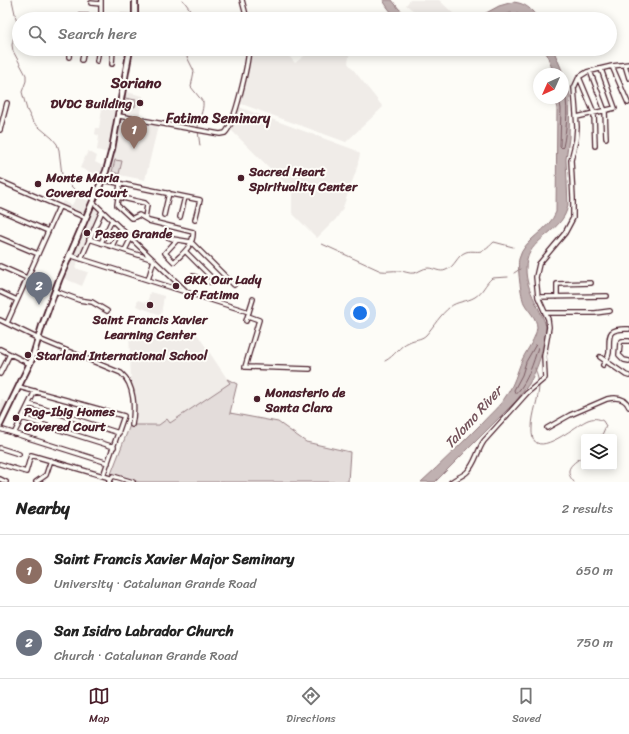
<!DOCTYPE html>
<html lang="en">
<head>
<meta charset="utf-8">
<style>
  :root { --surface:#fff; --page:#f6f6f6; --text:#222; --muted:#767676; --line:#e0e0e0; --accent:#4a1f2b }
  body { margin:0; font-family:Sriracha,sans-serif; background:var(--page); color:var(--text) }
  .controls { position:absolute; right:12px; bottom:12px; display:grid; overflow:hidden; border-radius:4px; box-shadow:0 2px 10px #0003 }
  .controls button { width:36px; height:36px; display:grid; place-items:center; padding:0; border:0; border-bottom:1px solid var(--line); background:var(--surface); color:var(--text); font:20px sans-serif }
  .compass { position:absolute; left:533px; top:68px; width:36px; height:36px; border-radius:50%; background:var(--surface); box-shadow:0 2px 10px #0003; rotate:225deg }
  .you { position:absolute; left:360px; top:313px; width:14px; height:14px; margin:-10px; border:3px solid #fff; border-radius:50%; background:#1a73e8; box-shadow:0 0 0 6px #1a73e833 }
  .badge { display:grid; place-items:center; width:26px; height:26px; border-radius:50%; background:var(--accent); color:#fff; font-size:13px; font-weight:700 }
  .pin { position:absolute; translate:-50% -33px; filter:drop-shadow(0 1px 2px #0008) }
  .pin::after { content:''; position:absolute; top:21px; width:14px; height:12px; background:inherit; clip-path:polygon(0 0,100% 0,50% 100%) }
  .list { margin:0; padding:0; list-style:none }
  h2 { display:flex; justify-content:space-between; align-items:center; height:52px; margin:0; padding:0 16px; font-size:17px }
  h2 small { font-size:13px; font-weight:400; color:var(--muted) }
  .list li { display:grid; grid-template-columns:26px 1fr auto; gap:12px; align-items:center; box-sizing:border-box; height:72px; padding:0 16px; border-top:1px solid var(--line) }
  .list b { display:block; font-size:15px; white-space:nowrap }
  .list p { margin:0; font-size:13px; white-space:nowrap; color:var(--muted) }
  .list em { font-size:13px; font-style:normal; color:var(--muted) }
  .icon { flex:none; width:22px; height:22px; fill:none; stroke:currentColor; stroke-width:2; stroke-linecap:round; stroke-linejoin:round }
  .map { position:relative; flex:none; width:629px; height:482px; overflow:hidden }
  .search { position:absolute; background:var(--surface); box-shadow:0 2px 10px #0003; left:12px; right:12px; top:12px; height:44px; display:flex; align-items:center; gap:10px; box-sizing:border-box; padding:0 14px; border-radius:22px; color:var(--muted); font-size:15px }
  .sheet { height:196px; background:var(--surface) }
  nav { display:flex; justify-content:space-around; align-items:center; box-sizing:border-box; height:56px; border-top:1px solid var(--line); background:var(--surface); font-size:11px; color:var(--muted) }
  nav a { display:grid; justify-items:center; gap:2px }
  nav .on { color:var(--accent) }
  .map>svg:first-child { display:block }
</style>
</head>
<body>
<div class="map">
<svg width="629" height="482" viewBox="0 0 629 482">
  <rect width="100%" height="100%" fill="#fdfcf7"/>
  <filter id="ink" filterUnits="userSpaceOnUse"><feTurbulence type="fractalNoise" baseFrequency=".025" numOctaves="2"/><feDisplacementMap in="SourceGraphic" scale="8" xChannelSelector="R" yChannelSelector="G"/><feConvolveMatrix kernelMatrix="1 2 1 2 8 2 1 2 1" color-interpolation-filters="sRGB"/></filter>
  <g filter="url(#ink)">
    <!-- built -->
    <path fill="#f0ece8" d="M410,0h29l20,19h-32l-9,-5 -12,-9z
      M252,49h31l12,14 18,-14h37l-2,14 35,44 -37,35 -107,-39 13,-49z
      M126,92l17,4 -4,22 -17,-3z
      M103,103l14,2 -9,48 -11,-3 2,-14 -4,-2 1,-6h3z
      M239,107l116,43 5,4 -4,17 -14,39 -6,9 -19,19 -25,-25v-23l-61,-60z
      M121,119l37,7 -13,54 -35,-7z
      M88,151l9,5 -2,6 8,4 -3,11 -20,-9z
      M77,196l12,5 -6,14 -22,-10 2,-4 9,4z
      M95,205l6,6 -26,57 13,4 -6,14 -19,-8z
      M150,292l14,4 -3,19 -25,-9 2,-6 9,3z
      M195,331l35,52 -61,40 -34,3v-24l-4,-21 -2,-49z
      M1,399l7,4 -6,12 -2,-2z"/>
    <!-- green -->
    <path fill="#e3dcda" stroke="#967e82" d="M125,98l11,2 -1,7 -11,-2z
      M115,160l7,1 -3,13 -7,-2z
      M227,379l10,5 -7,29 48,9 28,20 44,10 -2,30h-209l-28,-8 19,-49h29l8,-6 3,4 60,-40z"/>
    <!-- water -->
    <path fill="#c0b1b1" stroke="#91777b" d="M383,0h9l7,9 13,10c-16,0 -21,-5 -29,-19z
      M513,2c12,1 19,7 25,17h-13l-9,-6h-6l-13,6h-22l24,-13z
      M545,49h8l13,31 4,16 -1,42 -3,21 2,46c-4,26 -36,32 -41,55 -5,24 10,42 18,63 5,13 -9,49 -16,61 -4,6 -9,11 -13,17l-81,81h-14c21,-19 41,-39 61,-59 8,-9 18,-17 24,-27 8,-11 11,-24 16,-36 5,-11 14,-21 15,-33 0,-9 -9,-16 -13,-24 -3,-6 -7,-38 -5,-44 5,-21 30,-28 37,-47l1,-103 -2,-11h8v-24h-9z"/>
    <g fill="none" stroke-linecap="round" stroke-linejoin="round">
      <!-- shore -->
      <path stroke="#795961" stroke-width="1" d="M559,98l2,11 -1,37 2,2 1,-1c4,-18 6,-45 0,-62
        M536,345l2,2c-5,17 -10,33 -21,46h-2l-1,-3 8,-15 4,-13z"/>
      <!-- stream -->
      <path stroke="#91777b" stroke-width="1" d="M12,0l5,23 -5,22 1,6 13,24v6l-4,11 5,18 6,12 19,16 5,6 2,6 3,25 3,5 9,9 17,10
        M183,0l6,8 4,11
        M187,49v8l7,14 -3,16 12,15c1,9 -5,17 -5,26
        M198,131l2,15
        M322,244l59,27c6,1 12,-1 18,0 6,0 10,3 15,2 5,-1 9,-5 14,-5 6,0 12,5 18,2 9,-3 11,-15 20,-18 6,-2 13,1 18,-2 4,-1 6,-5 10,-8l19,5
        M514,273l6,-4
        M385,361c10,-5 14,-15 24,-19 5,-3 12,-2 17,-7 8,-9 14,-20 24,-28 7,-6 17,-5 25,-10 8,-5 10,-13 17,-19l16,-1
        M535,368l4,14
        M539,385c0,14 -7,28 -7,43 -2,38 43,-3 56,-8 5,-2 10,-2 15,1l3,5 -5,11
        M574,482c-12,-13 -1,-19 10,-26"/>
      <!-- minor casing -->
      <g stroke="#4a1f2b" stroke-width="6">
        <path id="minor" d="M242,0l5,19
          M91,3l10,1
          M75,19l3,-3 57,1
          M101,19v-19
          M69,57l1,-8
          M82,60l2,-11
          M97,61l2,-12
          M112,64l1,-15
          M625,65l4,13
          M612,66l16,37
          M590,71l15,40 1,27
          M579,77l15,36 1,33
          M119,116l101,18 5,-1c10,-9 23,-69 24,-84
          M577,117l38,-9 -14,-39
          M0,130l7,-27
          M103,180l97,20 -5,20
          M0,181l86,37
          M120,184l-3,21 14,13h2l6,-3 10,6 44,11c1,13 -10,21 -19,30l-9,-9 12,-13
          M118,197l27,6 2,2 -2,13
          M93,202l94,90
          M0,210l48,21
          M164,215l5,-22
          M180,217l5,-20
          M165,236l8,3 18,3 43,43
          M0,238l38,16
          M89,239l62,20
          M101,243l11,-23
          M112,246l9,-18
          M125,250l6,-12
          M185,251l27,27 1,3
          M69,255l180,57
          M81,259l21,-48
          M0,266l27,12
          M193,276l17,6 3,-1
          M148,280l6,-20
          M55,291l24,9 13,2 15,9
          M0,292l17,8
          M538,297l69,-1
          M557,297v-13l34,-1
          M545,313h50l15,-2
          M248,316l11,4 -14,47 65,2
          M0,320l39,19 82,34c14,12 14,36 11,52
          M246,321l7,-22
          M7,323l52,-116
          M629,341h-7l-2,2 -1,12 5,5 5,1
          M0,349l30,15
          M600,357l26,18 3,1
          M603,365c2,-3 5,-7 6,-12 1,-17 -4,-25 20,-24
          M0,374l10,-20
          M19,387l105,29 -21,60
          M29,404l90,29
          M22,418l92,29
          M547,428l23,-13 37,-16c9,-2 18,-2 22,8
          M0,429l108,34
          M14,434l21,-43
          M0,448l19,6
          M0,464l26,8 5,-17 79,23
          M0,479l6,3
          M36,482l10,-7 5,-15
          M109,482l4,-6 20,6
          M451,482c5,-4 12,-6 16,-10 9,-9 10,-21 17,-31l43,-48 18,-15 -1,-22 5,-29 -1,-8 -10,-22 -2,-20 3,-13 26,-31 8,-15v-20l-2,-38 5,-20 1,-13 -3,-39 5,-11 8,-5 25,-6 17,-2"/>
      </g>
      <!-- major casing -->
      <g stroke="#4a1f2b" stroke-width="8">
        <path id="major" d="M135,19v-19
          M0,425l32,-66 10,-33 17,-46 47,-109 6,-22 18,-100"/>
      </g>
      <!-- minor -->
      <use href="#minor" stroke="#fdfcf7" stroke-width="3.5"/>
      <!-- major -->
      <use href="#major" stroke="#fdfcf7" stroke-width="4.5"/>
    </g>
  </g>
  <!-- markers -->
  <g fill="#4a1f2b" stroke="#fdfcf7" stroke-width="1.5">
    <circle cx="140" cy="103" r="4"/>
    <circle cx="241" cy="178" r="4"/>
    <circle cx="38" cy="184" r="4"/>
    <circle cx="87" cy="233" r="4"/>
    <circle cx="176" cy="286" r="4"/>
    <circle cx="150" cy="305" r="4"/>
    <circle cx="28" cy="355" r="4"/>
    <circle cx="257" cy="399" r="4"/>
    <circle cx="16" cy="418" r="4"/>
  </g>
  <g text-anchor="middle" stroke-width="4" stroke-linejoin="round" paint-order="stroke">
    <!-- poi labels -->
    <g font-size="13" font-weight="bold" fill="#4a1f2b" stroke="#fdfcf7" text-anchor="start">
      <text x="132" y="108" text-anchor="end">DVDC Building</text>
      <text x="249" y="176">Sacred Heart<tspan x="249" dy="15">Spirituality Center</tspan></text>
      <text x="46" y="182">Monte Maria<tspan x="46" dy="15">Covered Court</tspan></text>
      <text x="95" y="238">Paseo Grande</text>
      <text x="184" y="284">GKK Our Lady<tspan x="184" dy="15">of Fatima</tspan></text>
      <text x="150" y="324" text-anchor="middle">Saint Francis Xavier<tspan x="150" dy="15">Learning Center</tspan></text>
      <text x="36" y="360">Starland International School</text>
      <text x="265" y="397">Monasterio de<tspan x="265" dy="15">Santa Clara</tspan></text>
      <text x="24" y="416">Pag-Ibig Homes<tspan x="24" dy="15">Covered Court</tspan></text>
    </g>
    <!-- neighbourhood labels -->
    <g font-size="14" font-weight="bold" fill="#4a1f2b" stroke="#fdfcf7">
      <text x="218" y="123">Fatima Seminary</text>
    </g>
    <!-- water labels -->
    <g font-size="14" font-style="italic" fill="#73525a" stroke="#fdfcf7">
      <text transform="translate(473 417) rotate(-48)" y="5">Talomo River</text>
    </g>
    <!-- quarter labels -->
    <g font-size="15" font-weight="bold" fill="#4a1f2b" stroke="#fdfcf7">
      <text x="136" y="88">Soriano</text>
    </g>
  </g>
</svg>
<div class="controls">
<button><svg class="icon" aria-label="layers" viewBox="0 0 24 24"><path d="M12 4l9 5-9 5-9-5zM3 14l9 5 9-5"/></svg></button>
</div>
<svg class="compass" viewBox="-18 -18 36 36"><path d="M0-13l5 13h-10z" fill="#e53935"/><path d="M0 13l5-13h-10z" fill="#767676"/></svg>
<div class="you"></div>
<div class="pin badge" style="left:134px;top:149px;background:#8d6e63">1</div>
<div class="pin badge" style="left:39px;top:305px;background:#6b7280">2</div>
<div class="search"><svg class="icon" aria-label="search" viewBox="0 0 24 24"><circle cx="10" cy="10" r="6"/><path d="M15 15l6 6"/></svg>Search here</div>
</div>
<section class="sheet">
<h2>Nearby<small>2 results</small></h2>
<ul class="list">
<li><span class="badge" style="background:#8d6e63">1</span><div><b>Saint Francis Xavier Major Seminary</b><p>University · Catalunan Grande Road</p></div><em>650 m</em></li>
<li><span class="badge" style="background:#6b7280">2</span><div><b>San Isidro Labrador Church</b><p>Church · Catalunan Grande Road</p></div><em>750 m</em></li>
</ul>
</section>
<nav>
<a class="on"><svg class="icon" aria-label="map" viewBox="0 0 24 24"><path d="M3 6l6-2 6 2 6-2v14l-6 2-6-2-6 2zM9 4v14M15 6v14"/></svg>Map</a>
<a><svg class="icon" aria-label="directions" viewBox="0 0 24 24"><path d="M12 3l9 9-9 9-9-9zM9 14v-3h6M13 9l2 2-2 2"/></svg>Directions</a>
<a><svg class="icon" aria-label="saved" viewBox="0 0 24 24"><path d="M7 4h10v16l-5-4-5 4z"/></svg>Saved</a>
</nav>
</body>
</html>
